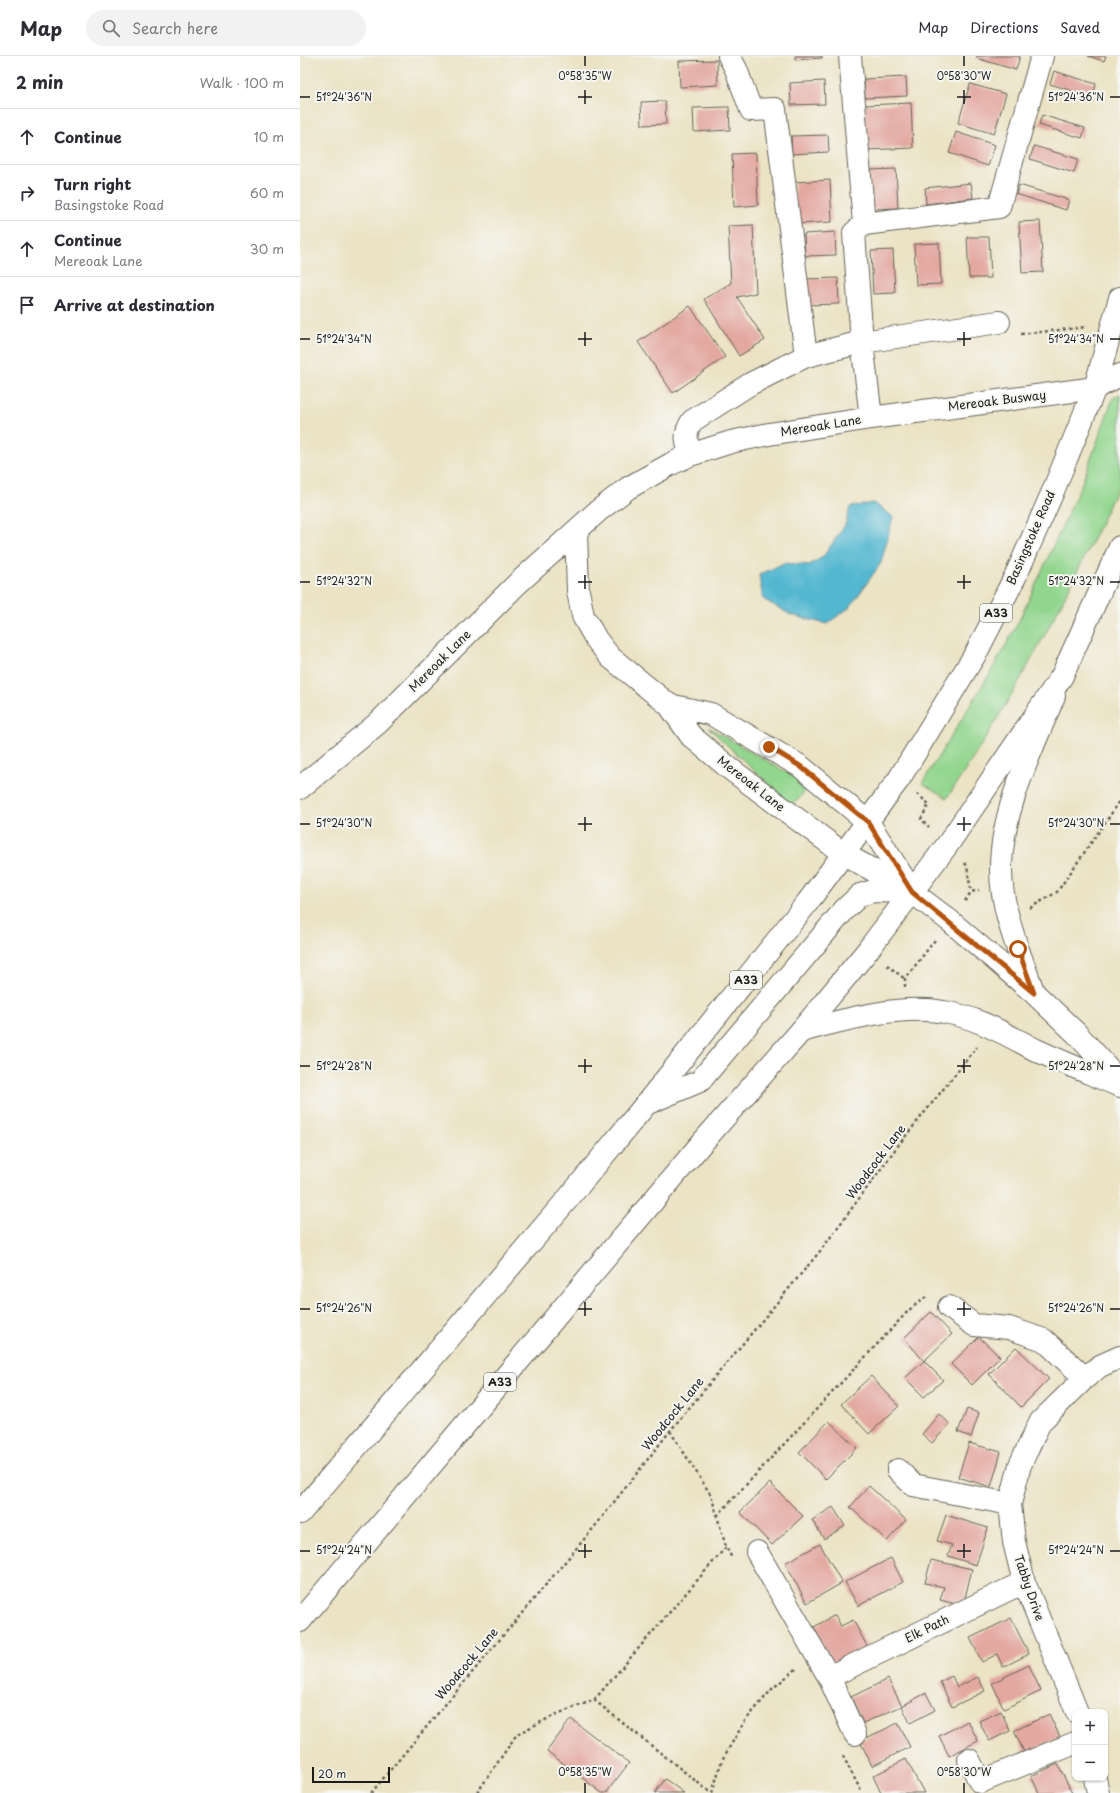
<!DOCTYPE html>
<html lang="en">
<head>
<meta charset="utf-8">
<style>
  :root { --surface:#fff; --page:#f2f2f3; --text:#2b2b33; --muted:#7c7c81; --line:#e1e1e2 }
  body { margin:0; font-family:"Playpen Sans",sans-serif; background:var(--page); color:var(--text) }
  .controls { position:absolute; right:12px; bottom:12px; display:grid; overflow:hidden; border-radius:8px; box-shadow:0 1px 3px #0004 }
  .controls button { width:36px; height:36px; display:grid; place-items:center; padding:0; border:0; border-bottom:1px solid var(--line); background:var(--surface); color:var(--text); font:20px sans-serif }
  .scale { position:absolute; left:12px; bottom:10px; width:78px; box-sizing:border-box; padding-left:4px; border:2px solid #1c1c1c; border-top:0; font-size:11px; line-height:14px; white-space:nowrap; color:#1c1c1c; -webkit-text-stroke:3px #f6f6f2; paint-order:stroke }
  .stop { position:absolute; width:12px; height:12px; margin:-9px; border:3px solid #b45309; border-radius:50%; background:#fff }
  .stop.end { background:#b45309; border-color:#fff; box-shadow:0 1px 4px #0008 }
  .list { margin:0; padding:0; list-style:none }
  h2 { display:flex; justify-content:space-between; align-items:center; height:52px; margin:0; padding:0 16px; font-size:17px }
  h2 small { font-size:13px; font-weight:400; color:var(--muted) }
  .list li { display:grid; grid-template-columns:26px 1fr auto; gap:12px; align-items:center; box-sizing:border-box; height:56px; padding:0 16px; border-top:1px solid var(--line) }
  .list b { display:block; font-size:15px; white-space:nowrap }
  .list p { margin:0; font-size:13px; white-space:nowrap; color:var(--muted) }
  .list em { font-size:13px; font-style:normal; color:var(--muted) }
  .icon { flex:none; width:22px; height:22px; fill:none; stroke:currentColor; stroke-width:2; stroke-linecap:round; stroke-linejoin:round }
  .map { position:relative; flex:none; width:820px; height:1737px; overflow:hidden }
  header { display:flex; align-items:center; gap:24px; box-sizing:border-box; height:56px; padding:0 20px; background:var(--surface); border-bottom:1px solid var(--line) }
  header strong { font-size:19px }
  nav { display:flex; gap:22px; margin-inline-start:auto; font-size:14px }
  .search { width:280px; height:36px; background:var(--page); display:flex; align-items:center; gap:10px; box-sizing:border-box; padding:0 14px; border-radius:22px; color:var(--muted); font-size:15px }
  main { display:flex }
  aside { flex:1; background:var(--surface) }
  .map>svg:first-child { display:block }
</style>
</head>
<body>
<header>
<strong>Map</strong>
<div class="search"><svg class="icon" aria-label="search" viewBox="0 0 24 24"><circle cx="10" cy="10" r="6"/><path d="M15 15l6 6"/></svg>Search here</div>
<nav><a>Map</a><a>Directions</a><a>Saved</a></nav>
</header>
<main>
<aside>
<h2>2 min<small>Walk · 100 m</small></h2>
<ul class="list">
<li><svg class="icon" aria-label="ahead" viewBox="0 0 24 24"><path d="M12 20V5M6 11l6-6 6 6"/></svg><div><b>Continue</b></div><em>10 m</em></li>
<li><svg class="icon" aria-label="right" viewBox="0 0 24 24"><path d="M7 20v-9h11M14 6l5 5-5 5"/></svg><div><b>Turn right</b><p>Basingstoke Road</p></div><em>60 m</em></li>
<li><svg class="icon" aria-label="ahead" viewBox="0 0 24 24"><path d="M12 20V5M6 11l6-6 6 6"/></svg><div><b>Continue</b><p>Mereoak Lane</p></div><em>30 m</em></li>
<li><svg class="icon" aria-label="arrive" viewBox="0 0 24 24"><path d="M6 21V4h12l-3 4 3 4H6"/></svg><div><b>Arrive at destination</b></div></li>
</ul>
</aside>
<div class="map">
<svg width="820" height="1737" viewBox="0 0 820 1737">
  <rect width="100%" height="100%" fill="#f6f6f2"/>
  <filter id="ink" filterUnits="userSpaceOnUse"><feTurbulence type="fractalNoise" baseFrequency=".025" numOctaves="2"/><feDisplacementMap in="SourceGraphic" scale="8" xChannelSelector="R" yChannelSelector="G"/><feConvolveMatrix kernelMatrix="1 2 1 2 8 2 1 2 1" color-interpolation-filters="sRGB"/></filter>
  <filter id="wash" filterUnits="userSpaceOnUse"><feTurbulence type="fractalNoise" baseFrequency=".012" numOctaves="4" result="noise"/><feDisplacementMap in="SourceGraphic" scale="16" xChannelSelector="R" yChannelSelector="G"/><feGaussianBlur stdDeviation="0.9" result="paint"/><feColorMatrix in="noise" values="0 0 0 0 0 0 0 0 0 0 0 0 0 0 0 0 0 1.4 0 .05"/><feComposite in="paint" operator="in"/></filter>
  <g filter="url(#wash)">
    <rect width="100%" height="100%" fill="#ebe3c4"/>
    <!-- green -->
    <path fill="#92d68e" stroke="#577955" d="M820,338v88l-3,6c-49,108 -104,212 -170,310l-25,-15 67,-108 29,-52 64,-140 31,-85z
      M408,671l102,59 -18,20z"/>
    <!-- water -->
    <path fill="#52b7d0" stroke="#376a76" d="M574,447l19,14 -12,46 -31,44 -23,17 -36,-9 -28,-16 -4,-24 25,-12 25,2 14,-8 22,-32 5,-18z"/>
    <g id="blocks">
      <!-- building -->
      <path fill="#e3a8a0" d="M495,0h27v2l-27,2z
        M677,0h43l-4,14 -40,-12z
        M788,0h18l-2,5z
        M417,4l1,25 -38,2 -1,-26z
        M754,15l42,13 -3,13 -43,-13z
        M606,21l1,19 -42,2 -1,-19z
        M524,25l1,23 -34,1 -1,-22z
        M670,28l36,10 -12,40 -36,-11z
        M365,45l1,23 -24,1 -1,-23z
        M611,47l2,45 -47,2 -1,-45z
        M429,51l1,23 -36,2 -1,-24z
        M742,59l43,13 -3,10 -43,-13z
        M656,76l39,13 -7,21 -39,-13z
        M528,79l1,17 -37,2 -1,-18z
        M734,90l44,13 -4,14 -44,-14z
        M456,97l2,52 -24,2 -2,-53z
        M596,113l2,39 -28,1 -2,-39z
        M530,124l2,42 -36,2 -2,-42z
        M671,127l2,15 -47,6 -1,-16z
        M719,129l50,15 -3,10 -50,-16z
        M740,165l3,51 -21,1 -3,-51z
        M453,169l3,68 -19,4 28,43 -26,16 -35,-57 27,-16 -3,-57z
        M535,176l1,23 -31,1 -1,-22z
        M667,181h22l2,41h-22z
        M639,187l2,41 -25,1 -2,-41z
        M593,194l2,43 -22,1 -2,-43z
        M538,222l1,26 -33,1 -1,-26z
        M390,250l35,51 -52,36 -35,-51z
        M631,1256l21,22 -28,27 -20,-23z
        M679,1281l21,20 -28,28 -21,-21z
        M716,1291l33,32 -28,28 -32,-33z
        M624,1305l19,19 -19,17 -19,-19z
        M571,1320l28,30 -30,28 -28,-30z
        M667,1353l12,4 -8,24 -13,-5z
        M639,1358l11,10 -18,19 -10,-9z
        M529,1365l28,27 -31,31 -27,-27z
        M669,1387l32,9 -10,35 -33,-10z
        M470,1427l33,33 -31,29 -32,-33z
        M569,1430l37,34 -19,21 -37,-34z
        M533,1451l12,19 -21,13 -12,-19z
        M646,1459l42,13 -12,37 -28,-9 4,-11 -15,-4z
        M520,1488l22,39 -35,20 -22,-40z
        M591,1502l12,24 -45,24 -13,-24z
        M631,1504l41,9 -9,37 -23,-6 4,-13 -19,-4z
        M535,1559l6,11 12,-6 14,26 -34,18 -19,-37z
        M711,1562l18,36 -26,13 -6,-13 -15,8 -12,-24z
        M729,1609l12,26 -37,18 -12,-26z
        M652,1620l5,11 21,-10 7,14 -33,16 -12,-25z
        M588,1623l14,27 -39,17 -12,-26z
        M626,1637l9,17 -25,13 -8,-17z
        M701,1655l9,20 -21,10 -10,-20z
        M749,1658l11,23 -35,17 -11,-23z
        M271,1663l58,44 -23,30h-4l-55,-42z
        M668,1665l10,20 -29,15 -10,-20z
        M598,1667l12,24 -38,19 -12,-25z
        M606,1703l18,34h-43l-8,-17z
        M758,1708l14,29h-33l-8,-17z
        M365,1723l19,14h-29z"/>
    </g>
  </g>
  <g filter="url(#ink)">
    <use href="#blocks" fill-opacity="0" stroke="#646257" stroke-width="1"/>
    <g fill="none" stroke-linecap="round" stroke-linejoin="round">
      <!-- minor casing -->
      <g stroke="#646257" stroke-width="24">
        <path id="minor" d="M429,0l7,13 15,41 24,-1 31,247
          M550,0l14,168 -10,9 8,109 137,-20
          M564,168l135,-17 43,-151
          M390,399c-4,-15 -6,-21 2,-34l58,-37 56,-28 56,-14 9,76
          M276,475l2,60 5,25 13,23 14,18 59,48 22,31 38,32 115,86 68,38 38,29 84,72 42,40 44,48
          M369,649l42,9 89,52 68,56 43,68
          M0,732l78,-65 140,-140 80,-72 30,-23 43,-24 19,-9 41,-13 38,-8 102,-16 224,-30 25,-13
          M733,935c-14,-39 -33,-83 -32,-125 1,-58 32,-118 53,-170
          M501,975c42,-11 99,-27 143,-19 33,5 63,23 92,38 28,13 56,24 84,36
          M346,1048l54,-23 145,-172 15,-14 13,-4 36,1
          M649,1251l25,18 35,3 35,12 41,38
          M598,1414l15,15 97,19
          M457,1496l72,125 26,57
          M529,1621l195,-95
          M777,1656l-53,-130 -10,-40 -4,-38 10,-39 20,-43 45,-44 15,-12 20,-9
          M669,1704l11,22 95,-39
          M795,1722l3,15"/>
      </g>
      <!-- highway casing -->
      <g stroke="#646257" stroke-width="24">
        <path id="highway" d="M0,1457l271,-318 75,-91 161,-201 92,-124 77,-126 40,-78 35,-79 44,-108 25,-90
          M0,1565l401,-477 100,-113 67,-81 80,-106 114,-168 58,-129"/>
      </g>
      <!-- path -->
      <path stroke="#646257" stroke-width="2.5" stroke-dasharray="3 3" stroke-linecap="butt" d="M721,278l66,-7
        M617,738l12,10 -8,15 8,8
        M665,807l2,3 4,26
        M665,845l6,-9 8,-2
        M730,852l27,-16 63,-91
        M587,909l18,14
        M605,931v-8l30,-39
        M370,1375l41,64 15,52 6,11
        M417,1460l192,-206 17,-13
        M294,1644l117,93
        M543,1700l19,37
        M71,1737l225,-268 74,-94 151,-181 79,-107 77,-96
        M177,1737l40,-59 40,-20 37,-14 132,-153
        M412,1737l10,-33 23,-39 27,-32 24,-20"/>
      <!-- minor -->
      <use href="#minor" stroke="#fff" stroke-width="22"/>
      <!-- highway -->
      <use href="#highway" stroke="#fff" stroke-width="22"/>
    </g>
  </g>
  <g fill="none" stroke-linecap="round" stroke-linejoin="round" filter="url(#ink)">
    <!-- route -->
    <path stroke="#b45309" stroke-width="5" d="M469,691l31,19 68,56 44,70 122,101 -16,-44"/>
  </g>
  <!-- ticks -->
  <path fill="none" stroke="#1c1c1c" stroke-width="1.5" d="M285,0v10M664,0v10M285,34v14M664,34v14M0,41h10M278,41h14M657,41h14M810,41h10M285,276v14M664,276v14M0,283h10M278,283h14M657,283h14M810,283h10M285,519v14M664,519v14M0,526h10M278,526h14M657,526h14M810,526h10M285,761v14M664,761v14M0,768h10M278,768h14M657,768h14M810,768h10M285,1003v14M664,1003v14M0,1010h10M278,1010h14M657,1010h14M810,1010h10M285,1246v14M664,1246v14M0,1253h10M278,1253h14M657,1253h14M810,1253h10M285,1488v14M664,1488v14M0,1495h10M278,1495h14M657,1495h14M810,1495h10M285,1727v10M664,1727v10"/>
  <g text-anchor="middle" stroke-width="4" stroke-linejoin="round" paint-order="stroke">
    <!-- shield labels -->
    <g fill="#f6f6f2" stroke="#5d5d5c" stroke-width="1">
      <rect x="680" y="548" width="32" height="18" rx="3"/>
      <rect x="430" y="915" width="32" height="18" rx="3"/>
      <rect x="184" y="1317" width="32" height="18" rx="3"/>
    </g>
    <g font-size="11" font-weight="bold" fill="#1c1c1c">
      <text x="696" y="561">A33</text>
      <text x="446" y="928">A33</text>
      <text x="200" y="1330">A33</text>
    </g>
    <!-- street labels -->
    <g font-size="12" fill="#1c1c1c" stroke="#f6f6f2">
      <text transform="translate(697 345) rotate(-7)" y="4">Mereoak Busway</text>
      <text transform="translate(521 370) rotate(-9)" y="4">Mereoak Lane</text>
      <text transform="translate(731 482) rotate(-66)" y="4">Basingstoke Road</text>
      <text transform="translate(140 605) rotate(-45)" y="4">Mereoak Lane</text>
      <text transform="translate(451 728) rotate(38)" y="4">Mereoak Lane</text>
      <text transform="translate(576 1106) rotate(-53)" y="4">Woodcock Lane</text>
      <text transform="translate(373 1358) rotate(-51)" y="4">Woodcock Lane</text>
      <text transform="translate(729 1532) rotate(71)" y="4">Tabby Drive</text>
      <text transform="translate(627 1573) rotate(-26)" y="4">Elk Path</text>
      <text transform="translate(167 1608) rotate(-50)" y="4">Woodcock Lane</text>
    </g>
  </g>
  <g font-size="10" text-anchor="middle" fill="#1c1c1c" stroke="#f6f6f2" stroke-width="4" stroke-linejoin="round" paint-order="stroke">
    <text x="285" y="24">0°58'35"W</text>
    <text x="664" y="24">0°58'30"W</text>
    <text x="44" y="45">51°24'36"N</text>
    <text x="776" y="45">51°24'36"N</text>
    <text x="44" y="287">51°24'34"N</text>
    <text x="776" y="287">51°24'34"N</text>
    <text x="44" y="529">51°24'32"N</text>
    <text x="776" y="529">51°24'32"N</text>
    <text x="44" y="771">51°24'30"N</text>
    <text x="776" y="771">51°24'30"N</text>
    <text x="44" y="1014">51°24'28"N</text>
    <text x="776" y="1014">51°24'28"N</text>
    <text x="44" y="1256">51°24'26"N</text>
    <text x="776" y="1256">51°24'26"N</text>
    <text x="44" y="1498">51°24'24"N</text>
    <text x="776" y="1498">51°24'24"N</text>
    <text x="285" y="1720">0°58'35"W</text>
    <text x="664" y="1720">0°58'30"W</text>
  </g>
</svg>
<div class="controls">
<button>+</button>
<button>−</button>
</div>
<div class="scale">20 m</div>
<div class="stop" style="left:718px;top:893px"></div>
<div class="stop end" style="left:469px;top:691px"></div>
</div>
</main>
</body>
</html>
